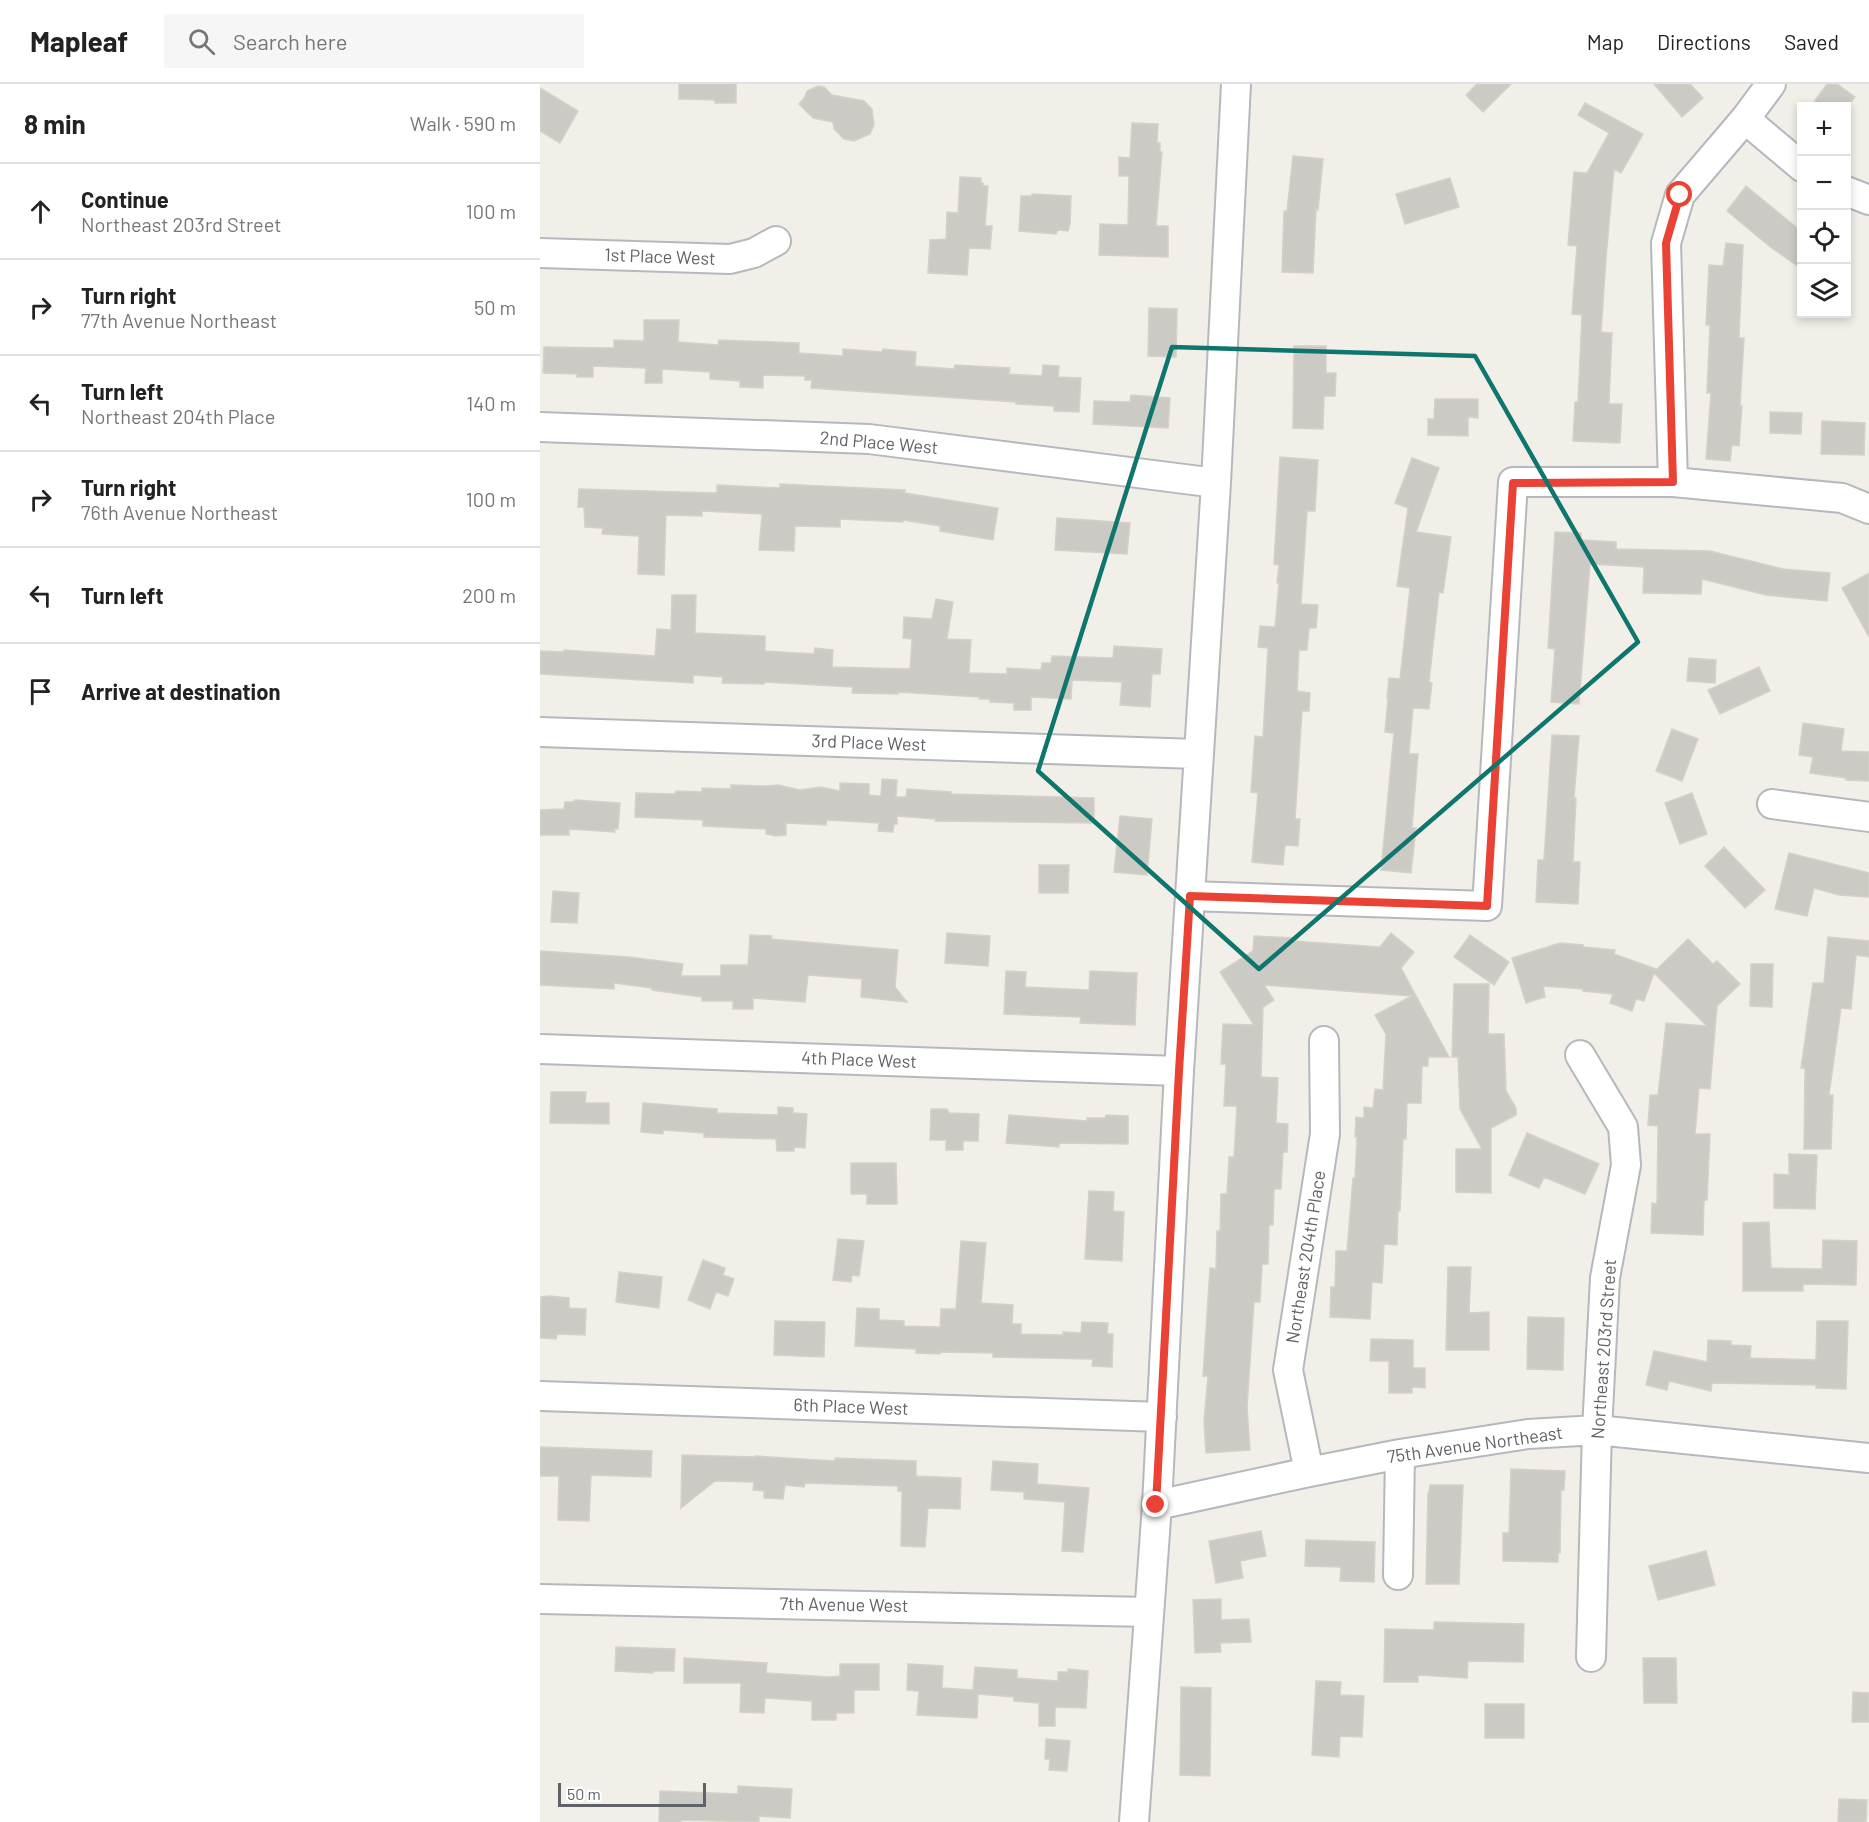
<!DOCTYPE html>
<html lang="en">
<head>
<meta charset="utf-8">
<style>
  :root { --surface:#fff; --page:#f6f6f6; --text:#222; --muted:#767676; --line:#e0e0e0 }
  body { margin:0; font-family:Barlow,sans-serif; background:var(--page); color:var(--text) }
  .controls { position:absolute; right:18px; top:18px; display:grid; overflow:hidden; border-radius:0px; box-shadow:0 3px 9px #0003 }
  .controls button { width:54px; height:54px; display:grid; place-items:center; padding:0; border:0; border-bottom:2px solid var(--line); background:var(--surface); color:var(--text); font:30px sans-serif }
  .scale { position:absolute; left:18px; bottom:15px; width:148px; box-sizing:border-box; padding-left:6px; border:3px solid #5f6368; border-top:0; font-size:16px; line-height:21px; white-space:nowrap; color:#5f6368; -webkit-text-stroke:4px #fff; paint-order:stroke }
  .stop { position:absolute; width:18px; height:18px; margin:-14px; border:4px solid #ea4335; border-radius:50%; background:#fff }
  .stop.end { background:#ea4335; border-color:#fff; box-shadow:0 2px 6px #0008 }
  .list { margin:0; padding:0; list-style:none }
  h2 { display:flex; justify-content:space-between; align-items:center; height:78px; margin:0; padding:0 24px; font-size:26px }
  h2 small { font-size:20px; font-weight:400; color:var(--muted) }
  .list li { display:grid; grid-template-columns:39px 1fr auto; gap:18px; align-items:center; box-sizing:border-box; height:96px; padding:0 24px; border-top:2px solid var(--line) }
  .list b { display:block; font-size:22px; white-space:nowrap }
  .list p { margin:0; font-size:20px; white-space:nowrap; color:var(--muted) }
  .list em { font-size:20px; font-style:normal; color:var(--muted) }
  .icon { flex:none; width:33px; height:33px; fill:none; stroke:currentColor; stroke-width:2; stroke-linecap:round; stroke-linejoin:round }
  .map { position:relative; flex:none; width:1329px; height:1738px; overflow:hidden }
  header { display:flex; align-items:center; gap:36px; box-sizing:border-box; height:84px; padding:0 30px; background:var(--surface); border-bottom:2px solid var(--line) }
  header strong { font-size:28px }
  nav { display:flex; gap:33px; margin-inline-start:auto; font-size:21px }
  .search { width:420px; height:54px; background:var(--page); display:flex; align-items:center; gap:15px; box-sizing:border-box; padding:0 21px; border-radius:0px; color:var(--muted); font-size:22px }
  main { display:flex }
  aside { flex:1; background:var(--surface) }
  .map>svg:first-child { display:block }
</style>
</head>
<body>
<header>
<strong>Mapleaf</strong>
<div class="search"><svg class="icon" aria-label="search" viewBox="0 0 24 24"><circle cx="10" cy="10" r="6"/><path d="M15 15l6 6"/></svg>Search here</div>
<nav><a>Map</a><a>Directions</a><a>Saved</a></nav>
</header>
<main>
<aside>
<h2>8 min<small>Walk · 590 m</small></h2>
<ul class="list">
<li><svg class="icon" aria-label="ahead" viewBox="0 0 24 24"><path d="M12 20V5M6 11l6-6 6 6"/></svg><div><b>Continue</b><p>Northeast 203rd Street</p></div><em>100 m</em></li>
<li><svg class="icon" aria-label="right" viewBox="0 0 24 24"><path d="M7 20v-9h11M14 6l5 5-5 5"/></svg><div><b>Turn right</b><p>77th Avenue Northeast</p></div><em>50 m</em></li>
<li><svg class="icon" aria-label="left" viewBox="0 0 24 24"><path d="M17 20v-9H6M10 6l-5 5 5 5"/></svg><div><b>Turn left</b><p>Northeast 204th Place</p></div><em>140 m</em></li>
<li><svg class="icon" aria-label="right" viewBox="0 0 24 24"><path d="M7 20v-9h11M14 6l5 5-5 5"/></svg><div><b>Turn right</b><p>76th Avenue Northeast</p></div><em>100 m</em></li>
<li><svg class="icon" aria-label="left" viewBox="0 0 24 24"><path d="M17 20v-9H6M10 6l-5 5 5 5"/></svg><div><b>Turn left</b></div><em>200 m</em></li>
<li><svg class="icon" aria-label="arrive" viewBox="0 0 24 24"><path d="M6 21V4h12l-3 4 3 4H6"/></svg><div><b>Arrive at destination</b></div></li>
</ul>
</aside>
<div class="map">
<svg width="1329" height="1738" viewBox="0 0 1329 1738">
  <rect width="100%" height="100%" fill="#f1efe8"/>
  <!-- building -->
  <path fill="#cccac5" stroke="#d6d1c6" stroke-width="1.5" d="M139,0h57v19h-21v-3l-36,-1z
    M937,0h34l-28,28 -17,-17z
    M1114,0h36l13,14 -21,19z
    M1287,0h10l18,13 -7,9h-37z
    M278,2l6,1 8,8 32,6 8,8 2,16 -4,9 -16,7 -10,-2 -10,-10 -1,-7 -20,-4 -14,-14 6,-7 2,-6z
    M0,4l38,23 -18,32 -20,-12z
    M1045,19l58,31 -22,39 -7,-4 -8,89 -5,74 11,1 -3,71h13l-2,39 -47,-2 2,-39h3l4,-87 -10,-1 5,-68 -9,-1 6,-73 13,1 22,-40 -31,-18z
    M592,39l26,1 -1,19h3v9h2l-6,74h12v31l-69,-2 1,-31 28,1 1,-49h-10v-19l11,1z
    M753,72l30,3 -5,51 -2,-1 -3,64 -31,-1 2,-61h3z
    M420,93l21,1v5h2v3h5l-3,40h7l-2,23 -21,-1 -2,27 -39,-2 2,-33 16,-1 1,-27 11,1z
    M910,94l9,29 -54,17 -9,-30z
    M1206,102l56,46v37l-33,-23 -42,-35z
    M492,110l39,2 -1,28 -2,7 -10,-1 -2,4 -37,-3 2,-35h11z
    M1186,159l17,2 -4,93h5l-4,68h2l-3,40 -7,-1 -2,16 -24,-2 5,-66h-4l3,-68h-4l3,-60 14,1z
    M609,224l28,1 -1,48 -28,-1z
    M104,236h35l-1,22 40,3 1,-5 80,3v10l44,3v-7l39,3 1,-3 33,3 -1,14 39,3 1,-4 55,3 -1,6 33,2 1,-11 16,1 -1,11 23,1 -2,34 -25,-1v-5l-38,-2v-2l-205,-14 1,-8h-7v-4l-42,-1v13l-23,-1v-6l-30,-2v-7l-48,-3v14h-17l1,-15 -53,-2v11h-16v-3l-34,-1 1,-26 70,1v-8l30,1z
    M754,262h32v27h10l-1,23h-11l-1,33 -30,-1z
    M591,311l39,3 -2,30 -75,-4 1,-23 36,1z
    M895,315h43v19l-10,-1v19l-40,-1v-16h6z
    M1230,328l32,1 -1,21 -31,-1z
    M1282,337l43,2 -1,32 -43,-1z
    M740,373l38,3 -3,51h-8l-6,93 17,1 -2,23h-7l-2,22h-8l-2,41 13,2 -1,18h-7l-7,108h5l-2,27 -13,-1 -2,20 -31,-3 6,-69 -7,-1 4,-56 8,1 5,-89 -10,-1 2,-21 15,1 4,-44h-2l2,-18 -5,-1z
    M872,374l27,10 -23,64 35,5 -8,56 -4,-1 -10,90 3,1 -3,26 -16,-1 -4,46h9l-6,74h4l-5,45 -30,-3 13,-137 -9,-1 3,-34h-1l2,-20 11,1 10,-91 -13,-2 11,-78 -13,-5z
    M240,400l125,6v3l93,15 -5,32 -53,-9v-5l-37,-6v2l-63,-3v8l-45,-1 -1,25 -35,-1 3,-36 -60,-3v5l-36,-1 -2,60 -26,-1 1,-38 -37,-2 1,-6 -18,-1 -1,-20h-6l1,-18 138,4v-8l63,3z
    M517,434l73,5 -3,31 -72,-4z
    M1015,448l26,1v7l35,2v7l94,2 73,18 47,4 -3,28 -61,-6 -64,-16 -1,15 -58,-1 1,-26 -54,-3 -11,140 -28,-2 4,-53 -7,-1z
    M1329,489v64l-27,-49z
    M132,511h24l-1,38 70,3v15l49,3 1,-6 18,2 -1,17 78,2 2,-30 -9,-1 1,-21 28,2 4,-20 17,3 -6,37 24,1 -2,33 38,1v-6l34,2 1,-7h9l1,-7 61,2 1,-12 48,3 -2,25h-8l-2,33 -30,-2 2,-23 -50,-2 -1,19 -40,-2v13h-17v-7l-24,-1v-3h-11v-2l-81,-5v2l-46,-1 1,-6 -89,-5v2l-42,-1 1,-6 -30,-2v8l-153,-9v-23l24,1v-2l91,6 2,-27 14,1z
    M1149,574l27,2 -1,23 -28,-2z
    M1219,583l11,24 -50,23 -12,-24z
    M1263,639l41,6 -3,22 28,1v29l-23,-1v-2l-36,-5 3,-16 -14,-2z
    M1132,645l26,10 -16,42 -26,-10z
    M1012,651l27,1 -5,62h2l-3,64h7l-2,42 -42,-2 2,-42h6z
    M342,695l15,1 -1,17h10l1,-8 44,3v2l143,4v25l-159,-2 1,-2 -39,-3v8h-3l-1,8 -15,-1 1,-8 -52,-3 -1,5 -40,-2v12l-10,1 -10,-2v-5l-63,-3v-6l-68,-3 1,-24 39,1 1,-3 26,1v-4l29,1v-4l36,1 11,-1 22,5 21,-3 19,4v-8l29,1v11l12,1z
    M1152,709l15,41 -27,10 -15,-41z
    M34,716l46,3 -2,26h-4l1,3 -46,-3v6h-29v-25l24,-1 1,-7h9z
    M580,732l32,3 -5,56 -33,-3z
    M1184,763l41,43 -20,18 -40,-42z
    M1249,769l80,20v24l-30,-2 -25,-7 -7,28 -32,-7z
    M499,781h30l-1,28h-29z
    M13,807l26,2 -2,30 -26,-1z
    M407,849l43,3 -2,30 -43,-3z
    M851,849l23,19 -13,16 48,89h-21v9h-6l-1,37h-14l-1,36h-3l-3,72h-2l-1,34 -13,-1 -2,39 -10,-1 -2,37 -40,-2 1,-30h4l1,-36h11l6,-73h2l2,-41h-2l1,-20 8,1v-11l9,1 2,-19 8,1 3,-56 -11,-19 37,-19 -148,-11 10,15 -11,7 -2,70 17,1 -2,45 12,1 -1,28h-4l-2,37h-7l-1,36h-4l-1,39h-6l-2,38h-6l-7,105 3,43 -44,3 -2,-32 4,-45h-5l7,-108 6,1 1,-38h3l1,-37h6l2,-37h5l3,-51h-13l2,-42h-5l2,-40 31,1 -34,-53 33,-21 1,-15 39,2v3l87,6z
    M210,851l22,1 -1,3 127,11 -3,37 12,15 -46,-5 1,-18 -54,-4 -3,27 -52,-4v11h-20v-8h-31v-4l-50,-7v-2l-38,-5v6l-74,-4v-34l89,6 54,7 -2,12h40v-11h27z
    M930,851l39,27 -15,23 -40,-28z
    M1288,853l41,4v16l-13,-2 -5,54 -10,-1 -12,87h4l-2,54h-27l1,-81h-4l12,-85h11z
    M1148,855l25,25 4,-3 23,23 -23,22 -7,83 -11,-1 -4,46h15l-3,66h-3l-1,35 -52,-2 1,-30 5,1 1,-78 -10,-1 2,-30h8l8,-72 41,3 -53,-53 -10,28 -8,-2 -4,12 -22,-8 3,-9 -30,-3v-2l-40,-3 2,11 -19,6 -14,-45 48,-15 23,2v2l32,3 -1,4 42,15 -1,2z
    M1211,880h22l-1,43 -22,-1z
    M466,887l20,1 -1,15 64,3 1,-19 47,2 -2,52 -55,-2 1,-6 -77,-3z
    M914,900h35l-1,50h16l2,57 10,17v7l-25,13v65l-35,-1v-43h26l-22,-40 -2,-52h-6z
    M11,1008h35l-1,11h24v21l-59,-1z
    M103,1019l74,6v4l61,2v-8l15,1v5l14,1 -2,34 -11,-1v4h-17l-1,-12 -72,-2v-4l-41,-3v4l-22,-2z
    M391,1025h16l2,4 30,1 -1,27h-15v9h-17v-10h-16z
    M469,1031l78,6v-3h18l1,-3 22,1v28l-69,-1v4l-53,-4z
    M987,1049l72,31 -14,30 -41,-17 -5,11 -30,-13z
    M1249,1070l28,1 -2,54 -41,-1v-34l15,1z
    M311,1079h45l1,41h-30v-10h-16z
    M549,1107l25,1 -1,19 11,1 -2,49 -37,-2z
    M1229,1138l2,46 51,1 1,-29 34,1 -1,44 -53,-1v7h-60v-68z
    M298,1155l26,2 -5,35 -7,-1 -1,7 -18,-2z
    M421,1157l25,2 -5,60 32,2 -1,19h9v10l42,1v-3l18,1 1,-11 26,1 -1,11h6l-1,33 -20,-1 1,-7 -100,-2v-4l-53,-1v2l-24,-1v-4l-61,-3 2,-38 22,1v11l25,1v5l36,1 1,-18h15z
    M163,1176l22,8 -2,7 11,4 -6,17 -12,-4 -6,17 -22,-9z
    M908,1183h23l-2,46 20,-1v38h-43z
    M79,1188l43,5 -3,31 -43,-6z
    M9,1212l20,2v10l17,1 -1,26 -28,-1 -1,5 -16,-1 1,-41z
    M988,1233l36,1 -1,52 -36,-1z
    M235,1237l50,1 -1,35 -50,-2z
    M1277,1237h31l-2,68 -30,-1v-3l-104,-2 -1,8 -42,-10 -2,9 -21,-5 8,-34 53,11 1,-22 23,1v4l20,1 -1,12 66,2z
    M831,1255l42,1v28h12v20l-13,-1v6h-23v-32h-19z
    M0,1363l112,4 -1,26 -60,-2 -2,46 -31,-1 1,-44h-19z
    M142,1371l73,2v-1l80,5v-3l81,3v15l45,2 -1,31 -32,-1 -3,39 -24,-1 1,-55h-4v-5l-93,-3 -1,4 -19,-2 -2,14 -19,-1v-7l-11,-1 1,-8 -39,-1 -34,27z
    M453,1377l45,3 -1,20 52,4 -6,64 -21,-1 3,-49 -41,-3v-7l-33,-2z
    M971,1385l54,2 -1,19h-3l-1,63h-2v9l-55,-1v-28h6z
    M890,1401h33l-4,99h-33l2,-91h1z
    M721,1447l5,25 -26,5 3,17 -27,5 -7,-42z
    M766,1456l69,2 -1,40 -34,-1 1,-14 -36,-1z
    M1166,1467l9,34 -57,15 -9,-34z
    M681,1515v21l28,-1 2,23 -31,1 1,9 -26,1 -2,-53z
    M894,1538l90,2 -1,38 -55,-1 -1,17 -49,-3v7h-34l1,-53 49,1z
    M76,1563l59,2 -1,22h-21v2l-38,-2z
    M144,1574l83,5 -1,10 64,4 10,-1v-12h39v26h-25v23h-18v7h-24v-19l-47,-3 -1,15 -24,-1 1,-29h-57z
    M1103,1574h33l1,45h-33z
    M368,1580l35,2 -1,22 31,2 2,-23 42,3v8l41,3v-9h10v-3l20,2 -2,37 -31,-1v19h-16v-23l-25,-2v-4l-36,-3 -1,24 -60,-3 2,-24 -12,-1z
    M776,1597l25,1 -1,13 24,1 -2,41 -22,-1 -1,21 -27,-2z
    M641,1603l30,1 -1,88 -30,-1z
    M1313,1608l16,1v29h-17z
    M945,1620h39v34h-39z
    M506,1655l24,2 -3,30 -18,-1 1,-11h-5z
    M198,1702l54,3 -2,29 -31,-2v6l-78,-2v2h-22l1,-31 78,3z
    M1299,1715l28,1 -1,22h-28z"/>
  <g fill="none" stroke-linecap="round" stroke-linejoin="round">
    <!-- minor casing -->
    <g stroke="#b5b8bc" stroke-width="32">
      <path id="minor" d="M1205,35l57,48
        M1306,107l23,9
        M0,169l190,6 24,-6 22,-12
        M0,343l329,12 347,44
        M1133,398l-7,-239 14,-48 65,-76 26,-35
        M0,648l658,22
        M1232,720l97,13
        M650,812l297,10 26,-424h160l169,16 27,11
        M0,965l639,22
        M1040,971l43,72 3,38 -21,113 -8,152 -6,227
        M0,1312l622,21
        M769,1388l-21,-102 37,-236 -1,-93
        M617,1421l152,-33 91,-18 128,-20 69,-4 272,28
        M858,1491l2,-121
        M0,1515l609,13
        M594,1738l23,-317 22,-434 37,-588 20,-399"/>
    </g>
    <!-- minor -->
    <use href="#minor" stroke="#fff" stroke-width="28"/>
  </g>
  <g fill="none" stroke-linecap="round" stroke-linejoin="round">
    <!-- route -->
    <path stroke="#ea4335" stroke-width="8" d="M616,1421l23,-434 11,-175 297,10 26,-423 160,-1 -7,-239 14,-48"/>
  </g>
  <!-- marked area -->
  <path fill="none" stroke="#0f766e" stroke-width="4.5" stroke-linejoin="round" d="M632,263l303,9 163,286 -379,327 -221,-198z"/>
  <g text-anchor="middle" stroke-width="5" stroke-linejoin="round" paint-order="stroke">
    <!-- street labels -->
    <g font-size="18" fill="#5f6368" stroke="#fff">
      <text transform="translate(120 173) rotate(2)" y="6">1st Place West</text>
      <text transform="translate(339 359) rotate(5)" y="6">2nd Place West</text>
      <text transform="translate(329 659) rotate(2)" y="6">3rd Place West</text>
      <text transform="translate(319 976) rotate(2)" y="6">4th Place West</text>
      <text transform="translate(766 1173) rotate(-81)" y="6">Northeast 204th Place</text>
      <text transform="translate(1064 1265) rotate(-86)" y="6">Northeast 203rd Street</text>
      <text transform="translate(311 1323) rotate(2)" y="6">6th Place West</text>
      <text transform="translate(935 1361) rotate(-8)" y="6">75th Avenue Northeast</text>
      <text transform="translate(304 1521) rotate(1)" y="6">7th Avenue West</text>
    </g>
  </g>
</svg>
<div class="controls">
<button>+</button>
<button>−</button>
<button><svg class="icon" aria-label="locate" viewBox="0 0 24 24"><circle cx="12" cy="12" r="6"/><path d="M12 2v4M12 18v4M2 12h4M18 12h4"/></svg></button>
<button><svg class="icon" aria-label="layers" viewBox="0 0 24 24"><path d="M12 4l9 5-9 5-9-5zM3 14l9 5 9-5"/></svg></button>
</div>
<div class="scale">50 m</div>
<div class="stop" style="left:1140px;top:111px"></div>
<div class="stop end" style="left:616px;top:1421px"></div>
</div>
</main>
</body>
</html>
